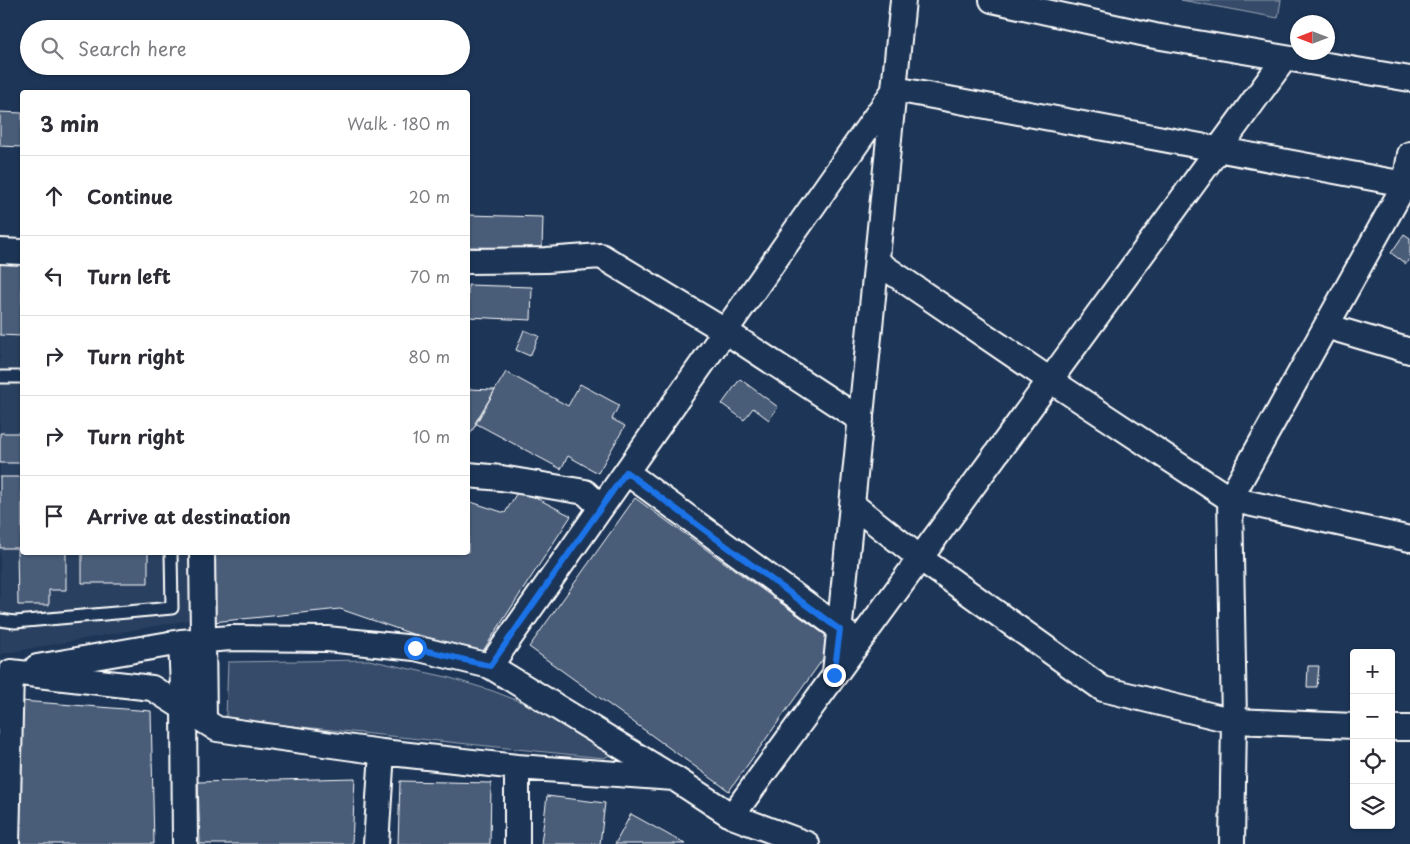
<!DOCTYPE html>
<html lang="en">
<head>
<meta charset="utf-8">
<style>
  :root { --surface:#fff; --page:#f7f7f7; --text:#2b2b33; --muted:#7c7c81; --line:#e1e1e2 }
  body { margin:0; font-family:"Playpen Sans",sans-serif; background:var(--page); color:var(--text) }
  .controls { position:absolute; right:15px; bottom:15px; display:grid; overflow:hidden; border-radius:5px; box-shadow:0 1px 4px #0004 }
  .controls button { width:45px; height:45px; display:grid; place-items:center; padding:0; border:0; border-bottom:1px solid var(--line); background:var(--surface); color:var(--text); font:25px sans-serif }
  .compass { position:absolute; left:1290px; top:15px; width:45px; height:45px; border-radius:50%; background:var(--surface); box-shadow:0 1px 4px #0004; rotate:270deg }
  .stop { position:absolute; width:15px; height:15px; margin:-11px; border:4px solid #1a73e8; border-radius:50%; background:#fff }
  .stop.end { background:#1a73e8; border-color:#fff; box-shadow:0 1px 5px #0008 }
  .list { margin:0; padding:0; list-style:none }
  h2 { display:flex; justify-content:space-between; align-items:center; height:65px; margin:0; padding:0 20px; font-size:21px }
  h2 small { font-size:16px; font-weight:400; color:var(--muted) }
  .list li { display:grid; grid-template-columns:32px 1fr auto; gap:15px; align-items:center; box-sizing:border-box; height:80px; padding:0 20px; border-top:1px solid var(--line) }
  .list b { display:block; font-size:19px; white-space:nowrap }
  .list em { font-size:16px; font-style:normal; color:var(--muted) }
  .icon { flex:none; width:28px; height:28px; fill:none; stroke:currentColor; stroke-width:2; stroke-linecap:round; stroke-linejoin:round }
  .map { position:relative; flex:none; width:1410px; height:844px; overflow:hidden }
  .search { position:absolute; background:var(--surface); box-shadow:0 1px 4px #0004; left:20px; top:20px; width:450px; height:55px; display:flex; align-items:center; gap:12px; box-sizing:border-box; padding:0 18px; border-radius:28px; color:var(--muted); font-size:19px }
  .panel { position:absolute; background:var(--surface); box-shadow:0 1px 4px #0004; left:20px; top:90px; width:450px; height:465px; border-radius:5px }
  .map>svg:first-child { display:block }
</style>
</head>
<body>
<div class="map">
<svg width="1410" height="844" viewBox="0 0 1410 844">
  <rect width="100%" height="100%" fill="#1d3557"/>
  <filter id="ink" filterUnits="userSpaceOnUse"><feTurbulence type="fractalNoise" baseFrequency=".02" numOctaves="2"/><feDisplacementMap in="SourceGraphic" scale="10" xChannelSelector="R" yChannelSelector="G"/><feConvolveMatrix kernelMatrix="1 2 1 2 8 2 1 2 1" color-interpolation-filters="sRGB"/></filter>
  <g filter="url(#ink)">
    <!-- built -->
    <path fill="#2a4161" d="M0,335l22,1v216l167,1v67l-189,34z"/>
    <!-- green -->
    <path fill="#364b69" stroke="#9aa5b4" d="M1181,0h100l-3,18z
      M369,660l78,17 46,14 61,24 58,39 -8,4 -340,-35 -38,-6 2,-55z"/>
    <!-- building -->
    <path fill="#4a5d79" stroke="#fff" d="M0,112l22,1v34l-22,-1z
      M468,215l75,2 -1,32 -74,-2z
      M1404,234l6,4v20l-4,6 -15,-11z
      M0,264h22v72l-22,-1z
      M468,285l64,2 -1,33 -63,-3z
      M524,330l15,6 -9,20 -14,-6z
      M506,372l62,34 12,-22 39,21 -7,14 13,7 -27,47 -30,-17 -7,13 -86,-46z
      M740,379l38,28 -9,13 -16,-12 -9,12 -22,-16z
      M468,389l27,1 -27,48z
      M0,433h22v30h-22z
      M0,477h22v75h44v38h-17v15h-31l-1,-57h-17z
      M519,489l52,27 -92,141 -139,-48 -127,13 -1,-70h256v-51l37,12z
      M635,498l200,144 -106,149 -200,-144z
      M82,552h66v31h-66z
      M1308,666h11l-2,21h-10z
      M21,701l130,10 3,133h-136z
      M355,778l-3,66h-152l-2,-62z
      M400,781l91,2 -1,61h-92z
      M547,796l58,7 -5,41h-59z
      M631,814l54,30h-70z"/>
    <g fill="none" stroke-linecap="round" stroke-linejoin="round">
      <!-- service casing -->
      <g stroke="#fff" stroke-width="15">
        <path id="service" d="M0,377h22
          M0,620l15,2 157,-14 -1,-56"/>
      </g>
      <!-- minor casing -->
      <g stroke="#fff" stroke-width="28">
        <path id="minor" d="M992,0l163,36 255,43
          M0,251l22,1
          M468,261l78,-1 55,-4 124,75 136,89
          M877,262l173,118 180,119 180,40
          M1326,326l84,25
          M626,472l224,164
          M468,475l33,3 84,14 16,15
          M853,505l67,53 183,131 131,32 120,5
          M202,552l2,169
          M181,642l3,68 1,134
          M490,666l405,-577 515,96
          M37,667l144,-25 50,-4 96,1 88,9 75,18 180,110
          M835,673l68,-673
          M1391,728h19
          M517,767v77
          M732,816l553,-758
          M7,844l4,-172 141,16 65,41 165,23 135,15 157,11 58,38 75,28
          M376,844l6,-92
          M1232,844l2,-123 -4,-222 175,-315 5,-30"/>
      </g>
      <!-- service -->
      <use href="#service" stroke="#1d3557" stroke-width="11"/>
      <!-- minor -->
      <use href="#minor" stroke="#1d3557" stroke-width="24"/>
    </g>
  </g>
  <g fill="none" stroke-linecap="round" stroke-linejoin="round" filter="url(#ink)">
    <!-- route -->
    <path stroke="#1a73e8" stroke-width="6" d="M415,648l75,18 136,-194 214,158 -6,45"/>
  </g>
</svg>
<div class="controls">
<button>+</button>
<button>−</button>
<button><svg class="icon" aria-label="locate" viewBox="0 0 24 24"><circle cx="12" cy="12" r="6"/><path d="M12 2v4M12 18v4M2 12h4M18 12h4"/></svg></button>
<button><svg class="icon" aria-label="layers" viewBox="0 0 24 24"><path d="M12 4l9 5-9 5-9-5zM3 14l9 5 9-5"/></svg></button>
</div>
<svg class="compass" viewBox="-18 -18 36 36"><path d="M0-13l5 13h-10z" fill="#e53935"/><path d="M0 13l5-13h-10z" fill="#7c7c81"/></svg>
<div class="stop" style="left:415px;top:648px"></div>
<div class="stop end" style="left:834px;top:675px"></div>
<div class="search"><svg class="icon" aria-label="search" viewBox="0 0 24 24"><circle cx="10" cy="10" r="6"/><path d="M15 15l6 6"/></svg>Search here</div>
<section class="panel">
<h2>3 min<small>Walk · 180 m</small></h2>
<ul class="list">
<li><svg class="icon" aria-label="ahead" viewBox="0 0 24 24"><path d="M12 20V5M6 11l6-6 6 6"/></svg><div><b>Continue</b></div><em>20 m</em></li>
<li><svg class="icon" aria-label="left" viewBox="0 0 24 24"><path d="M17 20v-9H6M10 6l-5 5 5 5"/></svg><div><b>Turn left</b></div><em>70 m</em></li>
<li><svg class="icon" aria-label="right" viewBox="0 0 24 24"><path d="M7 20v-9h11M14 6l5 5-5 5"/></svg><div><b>Turn right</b></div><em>80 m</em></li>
<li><svg class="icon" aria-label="right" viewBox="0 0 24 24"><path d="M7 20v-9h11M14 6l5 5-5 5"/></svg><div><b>Turn right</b></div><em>10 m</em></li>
<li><svg class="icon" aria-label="arrive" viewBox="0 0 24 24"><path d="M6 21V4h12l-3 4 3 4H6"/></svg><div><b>Arrive at destination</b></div></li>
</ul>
</section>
</div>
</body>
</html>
